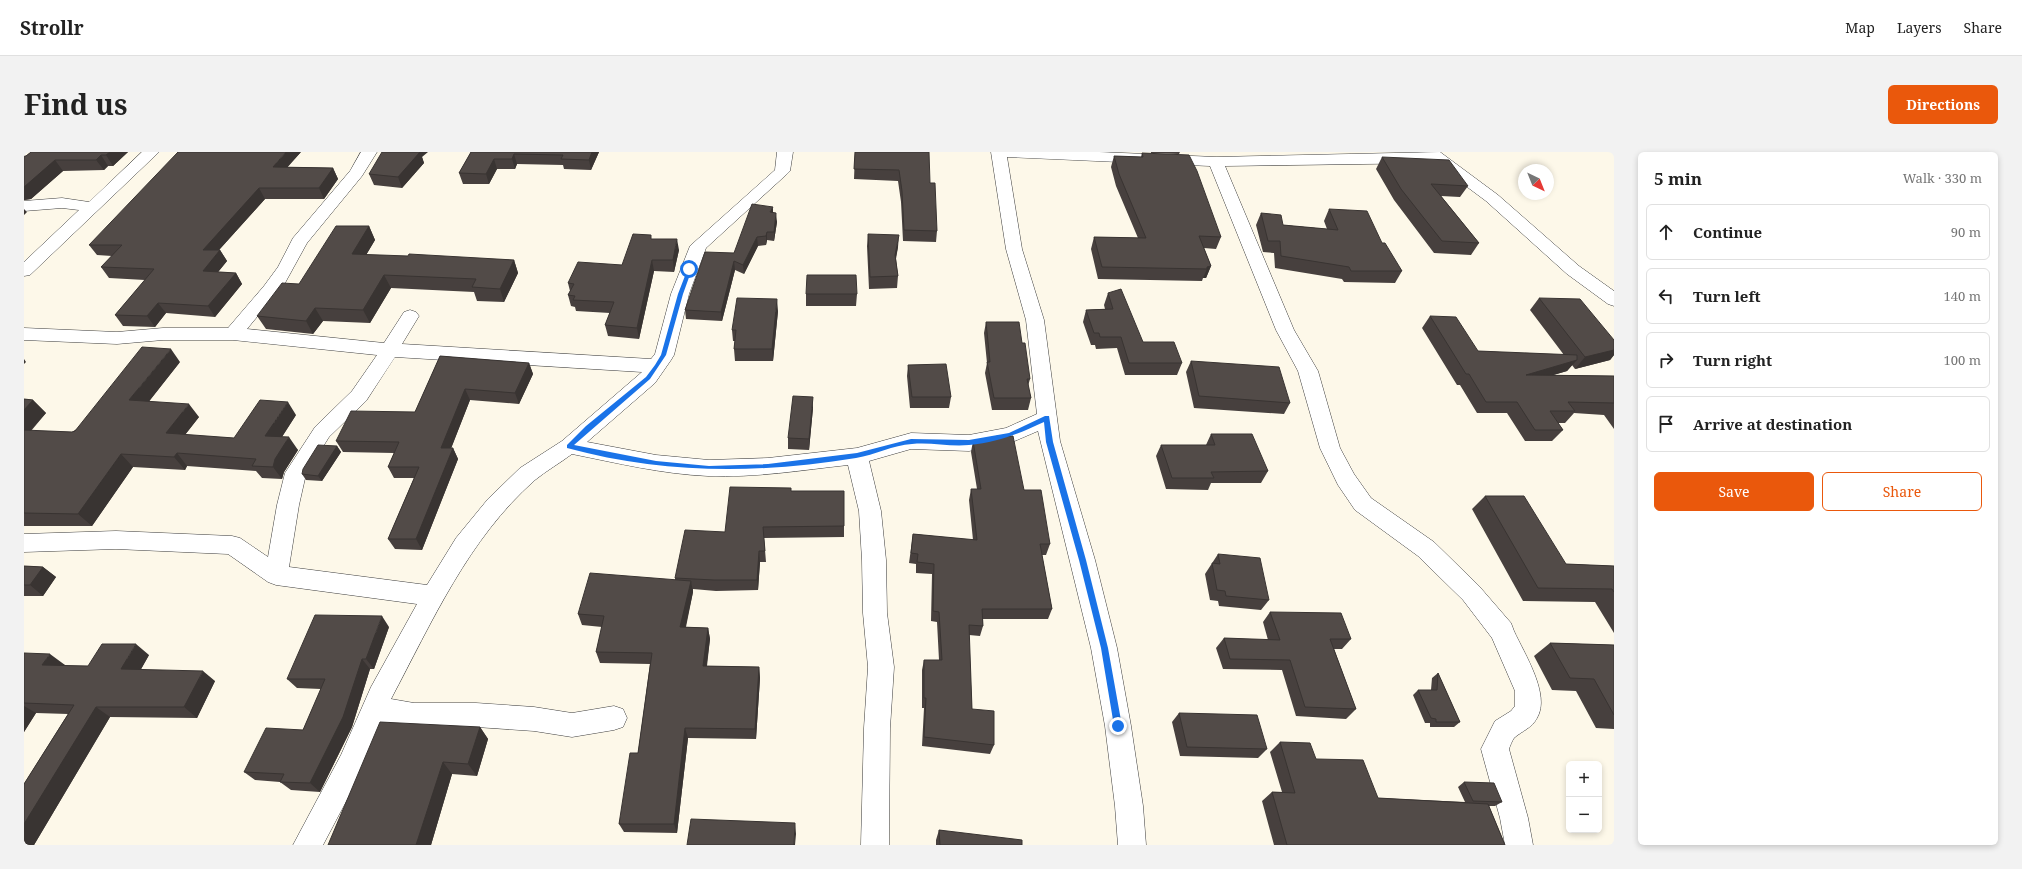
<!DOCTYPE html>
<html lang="en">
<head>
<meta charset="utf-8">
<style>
  :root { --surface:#fff; --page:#f2f2f2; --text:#222; --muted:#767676; --line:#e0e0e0; --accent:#ea580c }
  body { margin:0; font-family:"Noto Serif",serif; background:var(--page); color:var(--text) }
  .controls { position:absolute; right:12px; bottom:12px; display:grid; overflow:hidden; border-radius:6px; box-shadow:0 2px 6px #0003 }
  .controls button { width:36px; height:36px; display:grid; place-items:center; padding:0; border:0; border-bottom:1px solid var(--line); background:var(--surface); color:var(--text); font:20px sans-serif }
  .compass { position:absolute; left:1494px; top:12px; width:36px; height:36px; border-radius:50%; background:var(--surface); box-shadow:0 2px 6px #0003; rotate:137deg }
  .stop { position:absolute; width:12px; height:12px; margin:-9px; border:3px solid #1a73e8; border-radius:50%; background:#fff }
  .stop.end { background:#1a73e8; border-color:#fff; box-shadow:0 1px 4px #0008 }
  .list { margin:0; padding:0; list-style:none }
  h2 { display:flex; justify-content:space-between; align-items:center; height:52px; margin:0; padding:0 16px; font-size:17px }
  h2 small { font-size:13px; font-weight:400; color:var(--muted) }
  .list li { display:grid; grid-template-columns:26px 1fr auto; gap:12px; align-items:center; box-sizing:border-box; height:56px; margin:0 8px 8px; padding:0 8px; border:1px solid var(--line); border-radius:6px }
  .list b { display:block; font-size:15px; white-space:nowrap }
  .list em { font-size:13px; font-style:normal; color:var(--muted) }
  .actions { display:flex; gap:8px; padding:12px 16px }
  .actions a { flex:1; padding:9px 0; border:1px solid var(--accent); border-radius:6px; text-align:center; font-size:14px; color:var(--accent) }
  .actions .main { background:var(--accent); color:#fff }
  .icon { flex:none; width:22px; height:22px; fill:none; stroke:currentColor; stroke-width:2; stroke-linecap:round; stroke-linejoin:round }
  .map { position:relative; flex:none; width:1590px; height:693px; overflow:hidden; border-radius:6px }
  header { display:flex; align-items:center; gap:24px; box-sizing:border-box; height:56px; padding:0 20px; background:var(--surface); border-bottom:1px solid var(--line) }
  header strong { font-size:19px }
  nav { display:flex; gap:22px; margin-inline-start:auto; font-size:14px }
  .intro { display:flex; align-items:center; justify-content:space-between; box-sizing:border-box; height:96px; padding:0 24px }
  h1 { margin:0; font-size:28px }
  .button { padding:10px 18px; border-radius:6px; background:var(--accent); color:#fff; font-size:14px; font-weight:700 }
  main { display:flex; gap:24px; padding:0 24px }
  aside { flex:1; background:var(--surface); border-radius:6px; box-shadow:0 2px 6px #0003 }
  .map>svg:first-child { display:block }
</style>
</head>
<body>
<header>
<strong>Strollr</strong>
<nav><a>Map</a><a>Layers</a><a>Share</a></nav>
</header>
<div class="intro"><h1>Find us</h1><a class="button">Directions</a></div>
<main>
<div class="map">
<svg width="1590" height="693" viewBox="0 0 1590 693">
  <rect width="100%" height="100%" fill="#fdf8e9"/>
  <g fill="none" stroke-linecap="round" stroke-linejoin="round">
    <!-- street casing -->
    <g stroke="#3d3d3d" stroke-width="1">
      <path id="street" d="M118,0h17l-129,123 -6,1v-14l55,-52 -17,-2 -38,3v-10l38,-3 27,4z
        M337,0h16l-15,24 -55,67 -22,40 -38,46 137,14 20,-31 6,-2 6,2 3,4 -17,28 249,15 4,-5 16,-60 19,-48 85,-76 2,-18h16l-3,19 -3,3 -81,74 -17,46 -15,61 -3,5 -16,23 -68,59 69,13 53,5 59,-2 89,-10 54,-15 58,2 37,-7 31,-14 -11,-94 -20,-71 -15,-97h108l117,5 224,-5 58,43 81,71 35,25v15l-6,-2 -41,-30 -81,-73 -51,-38 -210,3 69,164 24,41 22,77 14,26 17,24 63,44 45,44 32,37 3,8c10,22 37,64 23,87 -5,10 -15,13 -23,20 -2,3 -4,8 -5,11l19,69 5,27h-28l-5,-27 -19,-69 14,-28 16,-10 4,-5v-15l-23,-53 -29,-38 -45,-44 -63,-46 -17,-25 -18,-37 -22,-77 -22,-41 -66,-164 -203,-9 15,92 22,71 16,121 35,119 22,88 14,78 12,80 3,39h-28l-3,-39 -10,-80 -14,-78 -53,-217 -28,12 -41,8 -58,-2 -42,12 12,50 5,49 1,53 7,54 -4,61 -1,117h-28l3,-117 4,-61 -5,-54 -1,-53 -3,-49 -11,-46c-46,5 -93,13 -140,11 -46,-2 -91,-13 -136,-22 -12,9 -26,17 -37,26 -67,59 -103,142 -144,219l23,4h62l58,4 38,6 42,-7 9,3 4,9 -4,9 -9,3 -42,7 -38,-6 -58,-4h-62l-32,-5 -21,51 -38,72h-30l48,-90 30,-68 46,-83 -141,-19 -8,-3 -40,-28 -112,-5 -92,3v-18l92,-3 116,5 8,2 28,19 9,-52 8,-32 30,-46 37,-36 25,-36 -144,-15h-70l-46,4 -93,-4v-12l93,4 46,-4h65l36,-42 14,-19 15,-29 57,-67zM371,205l247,15 -80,69 -42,27 -32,31 -32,39 -29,47 -138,-18 10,-62 7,-31 23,-37 37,-36z"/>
    </g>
    <!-- street -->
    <use href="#street" fill="#fff" fill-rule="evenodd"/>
  </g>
  <!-- wall -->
  <path fill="#47403e" d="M7,0h97l-15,14h-5l-4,4 -41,1 -32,28 -7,1v-44h2z
    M277,0l-14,15 46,1 5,11 -14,20h-59l-46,51h1l7,11 -9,11 18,1 6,11 -27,33 -49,-4 -11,14 -32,-1 -8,-11 30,-35 -36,-2 -8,-11 11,-11 -15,-1 -8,-10z
    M447,0h128l-8,18 -27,-1 -1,-4 -46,-1 -2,5h-18l-8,15h-26l-4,-11z
    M831,0l75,31 7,48 -1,11 -33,-1 -2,-39 -3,-21 -44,-2z
    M1127,0h29l-1,2 -28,-1z
    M1118,1l79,84 -5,12 -12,-1 7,18 -5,12h-3l-1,3 -104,-2 -7,-30 3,-12 44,1 -22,-52 -5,-19 3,-11 27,1z
    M398,5l2,6 -22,25 -28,-3 -5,-11z
    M1358,5l86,29 -8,11 -19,-1 38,47 -8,12 -37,-2 -40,-53 -18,-31z
    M1305,57l53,34 20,28 -7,12 -51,-1 -2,-3 -67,-11 -1,-15 -11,-1 -7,-27 5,-12 22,12 44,4 -3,-8z
    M749,61l4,9 -3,19 -7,-1 -1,5 -8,1 -14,28 -9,-4 -13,51 -36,-2 -1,-9 49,-57z
    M345,74l6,14 -9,15 148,5 4,13 -14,29 -27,-1 -3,-9 -83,-4 -21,35 -47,-2 -10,13 -47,-5 -9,-13 42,-32z
    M844,82l30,13 -2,12 2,17 -1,12 -28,1 -2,-43z
    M628,87l27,11 -5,22 -20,-1 -15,68 -31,-3 -3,-11 5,-12 -34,-2 -1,-4 -4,-1 -3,-11 2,-4 -2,-8 54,-18z
    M1084,141l35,49 39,21 -5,12h-52l-8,-27 -21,1 -1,-4h-4l-8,-23 3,-12 19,-1 -1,-4z
    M782,142h51l-1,12h-50z
    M1515,146l75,42v15l-4,5 -35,9 -3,-4 -5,6 -14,4 61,1v53l-10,-14 -30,-2 -9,10h-7l5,7 -11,11h-27l-18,-28h-30l-17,-28h-3l-35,-57 8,-12 48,35 86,4 -34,-45z
    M754,159l-5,50h-38l-1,-12 1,-8h-2l-1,-11z
    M962,170l36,21 8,36 -2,7 3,12 -3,12h-36l-7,-37 2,-10 -3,-30z
    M416,204l89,7 4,11 -14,30 -49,-4 -19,48h2l5,11 -36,91 -27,-1 -7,-10 26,-61h-20l-6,-11 6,-14 -51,-1 -7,-11 79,-29z
    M1167,209l99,42 -6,11 -90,-6 -8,-36z
    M156,210l-31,39 50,16 -14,18 49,3 62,-23 -14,22 16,13 -14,22 -2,7 -20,-1 -6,-7 -69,-5 -2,4 -52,-3 -41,59h-68v-127l9,1 13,13 -15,18 41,1z
    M884,213l43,32 -2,11h-39l-3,-32z
    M789,256l-4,42 -21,-1v-11z
    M1187,282l57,37 -7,12h-50l-3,7 -42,-1 -10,-33 5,-11h45z
    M949,289l51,49 26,54 -4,11h-4l10,54 -4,10h-65v7l-3,10 -11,-1 3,74 22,36 -4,9 -68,-8 2,-38h-2v-38l2,-10h15l-2,-38 -6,-1 1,-47 -16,-1v-9l-7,-1 4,-29 60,6 -4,-40 2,-11h6l-6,-37z
    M313,294l4,6 -19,29 -16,-1 -4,-6z
    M767,339l53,35v11l-80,1 2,24h-6l-2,28 -42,1 -23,-2v3l-7,35 22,1 2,11 -3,27 52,1 1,11 -4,61 -68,-1 -11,95 -53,-1 -5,-8 19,-71 12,-89 -50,-1 -4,-11 6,-25 -20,-2 -4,-11 97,-34v-2l50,-46z
    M1461,344l81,68 48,2v67l-19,-31 -72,-1 -51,-92z
    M1194,402l51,46 -8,10 -42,-4 -1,-5 -8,-1 -5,-26z
    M0,414l19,1 13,10 -13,19h-19z
    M1246,460l81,27 -9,10h-8l22,60 -10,10 -50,-3 -14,-46 -59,-1 -7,-21 8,-10 44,2 -5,-18z
    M365,475l-15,42h-4l-18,58 -32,65 -29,-2 -11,-8 -25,-2 -11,-8 59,-42 18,-41 -24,-1 -10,-9z
    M1526,491l64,2v84l-18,-1 -20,-37 -24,-1 -18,-34z
    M0,501l41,12 -1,1h24l61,-11 -8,14 74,12 -18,37 -87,-1 -76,128h-10v-61l44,-70 -32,-1 -12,19z
    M1414,521l22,49 -6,5h-24v-4h-5l-12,-28 5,-5h13l1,-12z
    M1155,561l88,36 -9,9 -78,-2 -8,-34z
    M456,575l8,12 -11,37 -25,-2 -21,71h-103z
    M1256,590l36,17 62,39 87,4 -7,-15 6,-5 38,20 -7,4h-6l16,39h-231l-12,-44 10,-9h10l-12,-40z
    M915,678l83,15h-86v-5z"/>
  <!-- shaded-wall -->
  <path fill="#393432" d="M86,0h18l-15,14 -7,-11z
    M262,0h15l-23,26 -5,-11z
    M390,0h14l-6,5 2,6 -22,25 -4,-11z
    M568,0h7l-8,18 -2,-10z
    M490,2l3,10 -2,5 -3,-10z
    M77,3l7,11 -4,4 -8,-10z
    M470,7l3,10 -8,15 -3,-10z
    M31,8l8,11 -32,28 -7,1v-13z
    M309,16l5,11 -14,20 -5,-11z
    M235,36l6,11 -55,61 -7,-10z
    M749,55v9l-3,-4z
    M0,57l3,3 -3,3z
    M752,61l1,9 -3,19v-9z
    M345,74l6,14 -16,27 -7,-13z
    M743,80v8l-1,5v-9z
    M875,83l-1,12 -4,19 1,-11z
    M733,85l1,9 -14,28 -1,-9z
    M653,87l2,11 -5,22 -1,-12z
    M196,98l7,11 -17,21 -7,-11z
    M490,108l4,13 -14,29 -4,-13z
    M628,108l2,11 -15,68 -2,-11z
    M710,109l1,9 -13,51 -1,-9z
    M1187,114l-5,12h-3l4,-9v-2z
    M212,121l6,11 -27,33 -7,-11z
    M360,123l7,13 -21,35 -7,-13z
    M753,147l1,12 -5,50 -1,-12z
    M134,151l8,10 -11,14 -8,-11z
    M291,156l8,13 -10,13 -7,-13z
    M147,197l9,13 -40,51 -11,-13z
    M1590,198v5l-4,5 -35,9 10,-12z
    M0,207l2,3 -2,2z
    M1553,208l-10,11 -51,15 10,-11z
    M505,211l4,11 -14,30 -4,-11z
    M441,237l5,11 -23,59 -6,-11z
    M789,245v11l-4,42v-11z
    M9,248l13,13 -19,21 -3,8v-32z
    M264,250l8,13 -22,34 -9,-13z
    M165,252l10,13 -23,29 -10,-13z
    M265,285l9,13 -14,22 -2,7 -9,-12 2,-8z
    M313,294l4,6 -19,29 -4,-5z
    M429,296l5,11 -36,91 -6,-11z
    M153,301l10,13 -2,4 -11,-13z
    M97,302l12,13 -41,59 -14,-12z
    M735,399l1,11 -2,28 -1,-10z
    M19,415l13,10 -13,19 -13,-11z
    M667,429l2,11 -10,46 -3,-11z
    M358,464l7,11 -15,42 -8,-10z
    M684,476l2,11 -5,38 -2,-11z
    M112,492l13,11 -14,25 -14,-11z
    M26,502l15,11 -7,11 -16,-11z
    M338,507l8,10 -18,58 -32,65 -10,-9z
    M735,515l1,11 -4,61 -1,-10z
    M179,519l12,10 -18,37 -13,-11z
    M0,554l12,7 -12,19z
    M72,555l14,10 -76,128h-7l-3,-2v-19z
    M456,575l8,12 -11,37 -9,-12z
    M661,576l3,10 -11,95 -3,-9z
    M419,610l9,12 -21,71h-15z
    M771,671l1,11 -1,11h-1z"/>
  <!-- building -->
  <path fill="#524b48" stroke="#393432" d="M7,0h79l-4,3h-5l-5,5h-41l-31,27v-31h2z
    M154,0h108l-13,15 60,1 -14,20h-60l-56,62h17l-17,21 33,2 -28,33 -50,-3 -11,13 -32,-1 39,-46 -53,-2 21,-22h-33z
    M358,0h38l-22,25 -29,-3z
    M447,0h121l-3,8 -28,-1 2,-4 -49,-1 -2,5h-18l-8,15 -27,-1z
    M831,0h74l1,31h5l2,48 -33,-1 -2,-39 -3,-21 -45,-1z
    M1118,1l47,2 8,16 24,66 -22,-1 12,30 -4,1v2l-105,-2 -8,-30 52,1 -27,-64 -5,-18 29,1z
    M1358,5l67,3 19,26 -37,-2 48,59 -37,-2 -41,-52z
    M728,52l21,3 -3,5 6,1 -2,19h-7l-1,4 -9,1 -14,28 -9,-4 -13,51 -36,-2 20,-58 29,1z
    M1305,57l38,2 15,32h3l17,28h-51l-2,-4 -68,-11 -1,-15h-12l-7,-28 20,2 2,10 55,5z
    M312,74h33l-17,28 56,2 1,-2 105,6 -14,29 -28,-2 4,-8 -92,-4 -21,35 -48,-2 -9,13 -49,-5 25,-33 17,1z
    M609,82l18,1v4h26l-4,21h-21l-15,68 -32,-3 9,-23 -41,-2 2,-4 -7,-1 6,-11 -6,-1 10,-21 44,3z
    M844,82l31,1 -4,20 3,21 -28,1z
    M783,123h49l1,19h-51z
    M1097,137l22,53h31l8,21h-53l-8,-26h-21l-1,-4h-5l-8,-23 27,-1 -5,-16z
    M713,146l40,1 -5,50h-38l2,-19h-4z
    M1515,146l41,1 34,41v10l-29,7z
    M1406,164l26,1 22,34 99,4v5l-51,15 88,1v27l-46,-1 7,9h-25l13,19h-28l-18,-28h-31l-17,-28h-3z
    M962,170h33l3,21h3l5,36h-3l4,19h-37l-7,-36h3z
    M118,195l29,2 -42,51 60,4 -23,29 68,5 26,-38 28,2 -23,34 24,1 -14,22 -2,8 -21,-1 4,-7 -79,-6 -3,4 -53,-3 -43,60 -54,-1v-83l48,2 3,-1z
    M416,204l89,7 -14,30 -50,-4 -24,59h12l-37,91h-28l31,-72h-31l11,-25 -63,-1 15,-30 64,1z
    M1167,209l88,6 11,36 -91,-7z
    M922,212l5,33h-39l-4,-32z
    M769,244l20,1 -4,42 -21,-1z
    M0,247l9,1 -9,10z
    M1187,282h41l16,37 -57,1 3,6h-42l-11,-33h54z
    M974,284h15l11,54h17l9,54h-10l12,65h-70l1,17 -14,-1 3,84 22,2v34l-70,-8 2,-39h-2v-38h18l-3,-48 -6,-1 1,-47 -17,-2 1,-8 -7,-1 2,-19 64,6 -6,-51h10l-8,-48z
    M294,293l19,1 -19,30 -16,-2 1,-5z
    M706,335l61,1v3h53v35l-81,1 2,24h-6l-2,29h-43l-39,-2 10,-48 40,2z
    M1461,344h39l42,68 48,2v26l-2,-3 -74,-1z
    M1194,402l42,4 9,42 -43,-4 -1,-5 -8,-1 -5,-27 8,1z
    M0,414l19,1 -13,18h-6z
    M566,421l101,8 -11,46 28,1 -5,38 56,1 -4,62 -70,-1 -11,96h-55l11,-71h8l14,-100 -56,-1 8,-36 -26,-2z
    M1246,460l71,1 10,26h-21l26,70 -51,-2 -15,-47 -60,-1 -6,-21 56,2z
    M291,463l67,1 -16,43h-4l-19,58 -33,66 -30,-1 4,-8 -40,-2 22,-44 37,2 22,-51h-38z
    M1526,491l64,2v70l-20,-36 -24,-1z
    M78,492h34l-15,25 82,2 -19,36h-88l-72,117v-40l50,-79 -50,-2v-50l26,1 -8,11 46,1z
    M1414,521l22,49h-24v-3l-5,-1 -13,-28h19z
    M1155,561l78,2 10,34 -80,-2z
    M356,570l100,5 -12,37 -25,-2 -27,83h-88z
    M1256,590l30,1 6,16 47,1 15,38 110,6 17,41h-218l-15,-53 23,1z
    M1440,630l30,1 8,19 -29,-1z
    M667,667l104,4 -1,22h-107z
    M915,678l83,10v5h-82z"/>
  <!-- route -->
  <path fill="#1a73e8" d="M664,116l4,1 -9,25 -17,61 -16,24 -76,66 82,16 53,5 59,-2 89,-11 54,-14 58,1 40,-7 36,-17h4l4,26 33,118 22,88 14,78 -1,3 -3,1 -4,-4 -13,-78 -22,-88 -33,-118 -2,-20c-26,12 -45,20 -75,23 -19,2 -38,-3 -57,-1 -19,1 -37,11 -56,14 -97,16 -194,16 -289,-10v-3l19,-19 60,-49 9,-12 6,-10 17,-61z"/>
</svg>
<div class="controls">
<button>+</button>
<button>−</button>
</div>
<svg class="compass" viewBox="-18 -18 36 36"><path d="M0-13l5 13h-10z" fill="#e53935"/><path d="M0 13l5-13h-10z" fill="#767676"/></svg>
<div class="stop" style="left:665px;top:117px"></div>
<div class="stop end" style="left:1094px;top:574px"></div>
</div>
<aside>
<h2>5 min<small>Walk · 330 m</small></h2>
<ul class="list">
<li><svg class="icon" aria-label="ahead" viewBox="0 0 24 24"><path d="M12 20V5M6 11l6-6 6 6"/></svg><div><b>Continue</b></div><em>90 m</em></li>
<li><svg class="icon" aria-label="left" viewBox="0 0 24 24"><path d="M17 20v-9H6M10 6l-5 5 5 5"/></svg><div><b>Turn left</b></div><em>140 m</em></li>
<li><svg class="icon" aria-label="right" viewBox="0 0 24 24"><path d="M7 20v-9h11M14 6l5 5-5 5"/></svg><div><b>Turn right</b></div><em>100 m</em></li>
<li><svg class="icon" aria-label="arrive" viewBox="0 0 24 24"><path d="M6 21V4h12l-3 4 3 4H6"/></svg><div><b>Arrive at destination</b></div></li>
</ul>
<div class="actions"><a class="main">Save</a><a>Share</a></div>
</aside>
</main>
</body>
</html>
